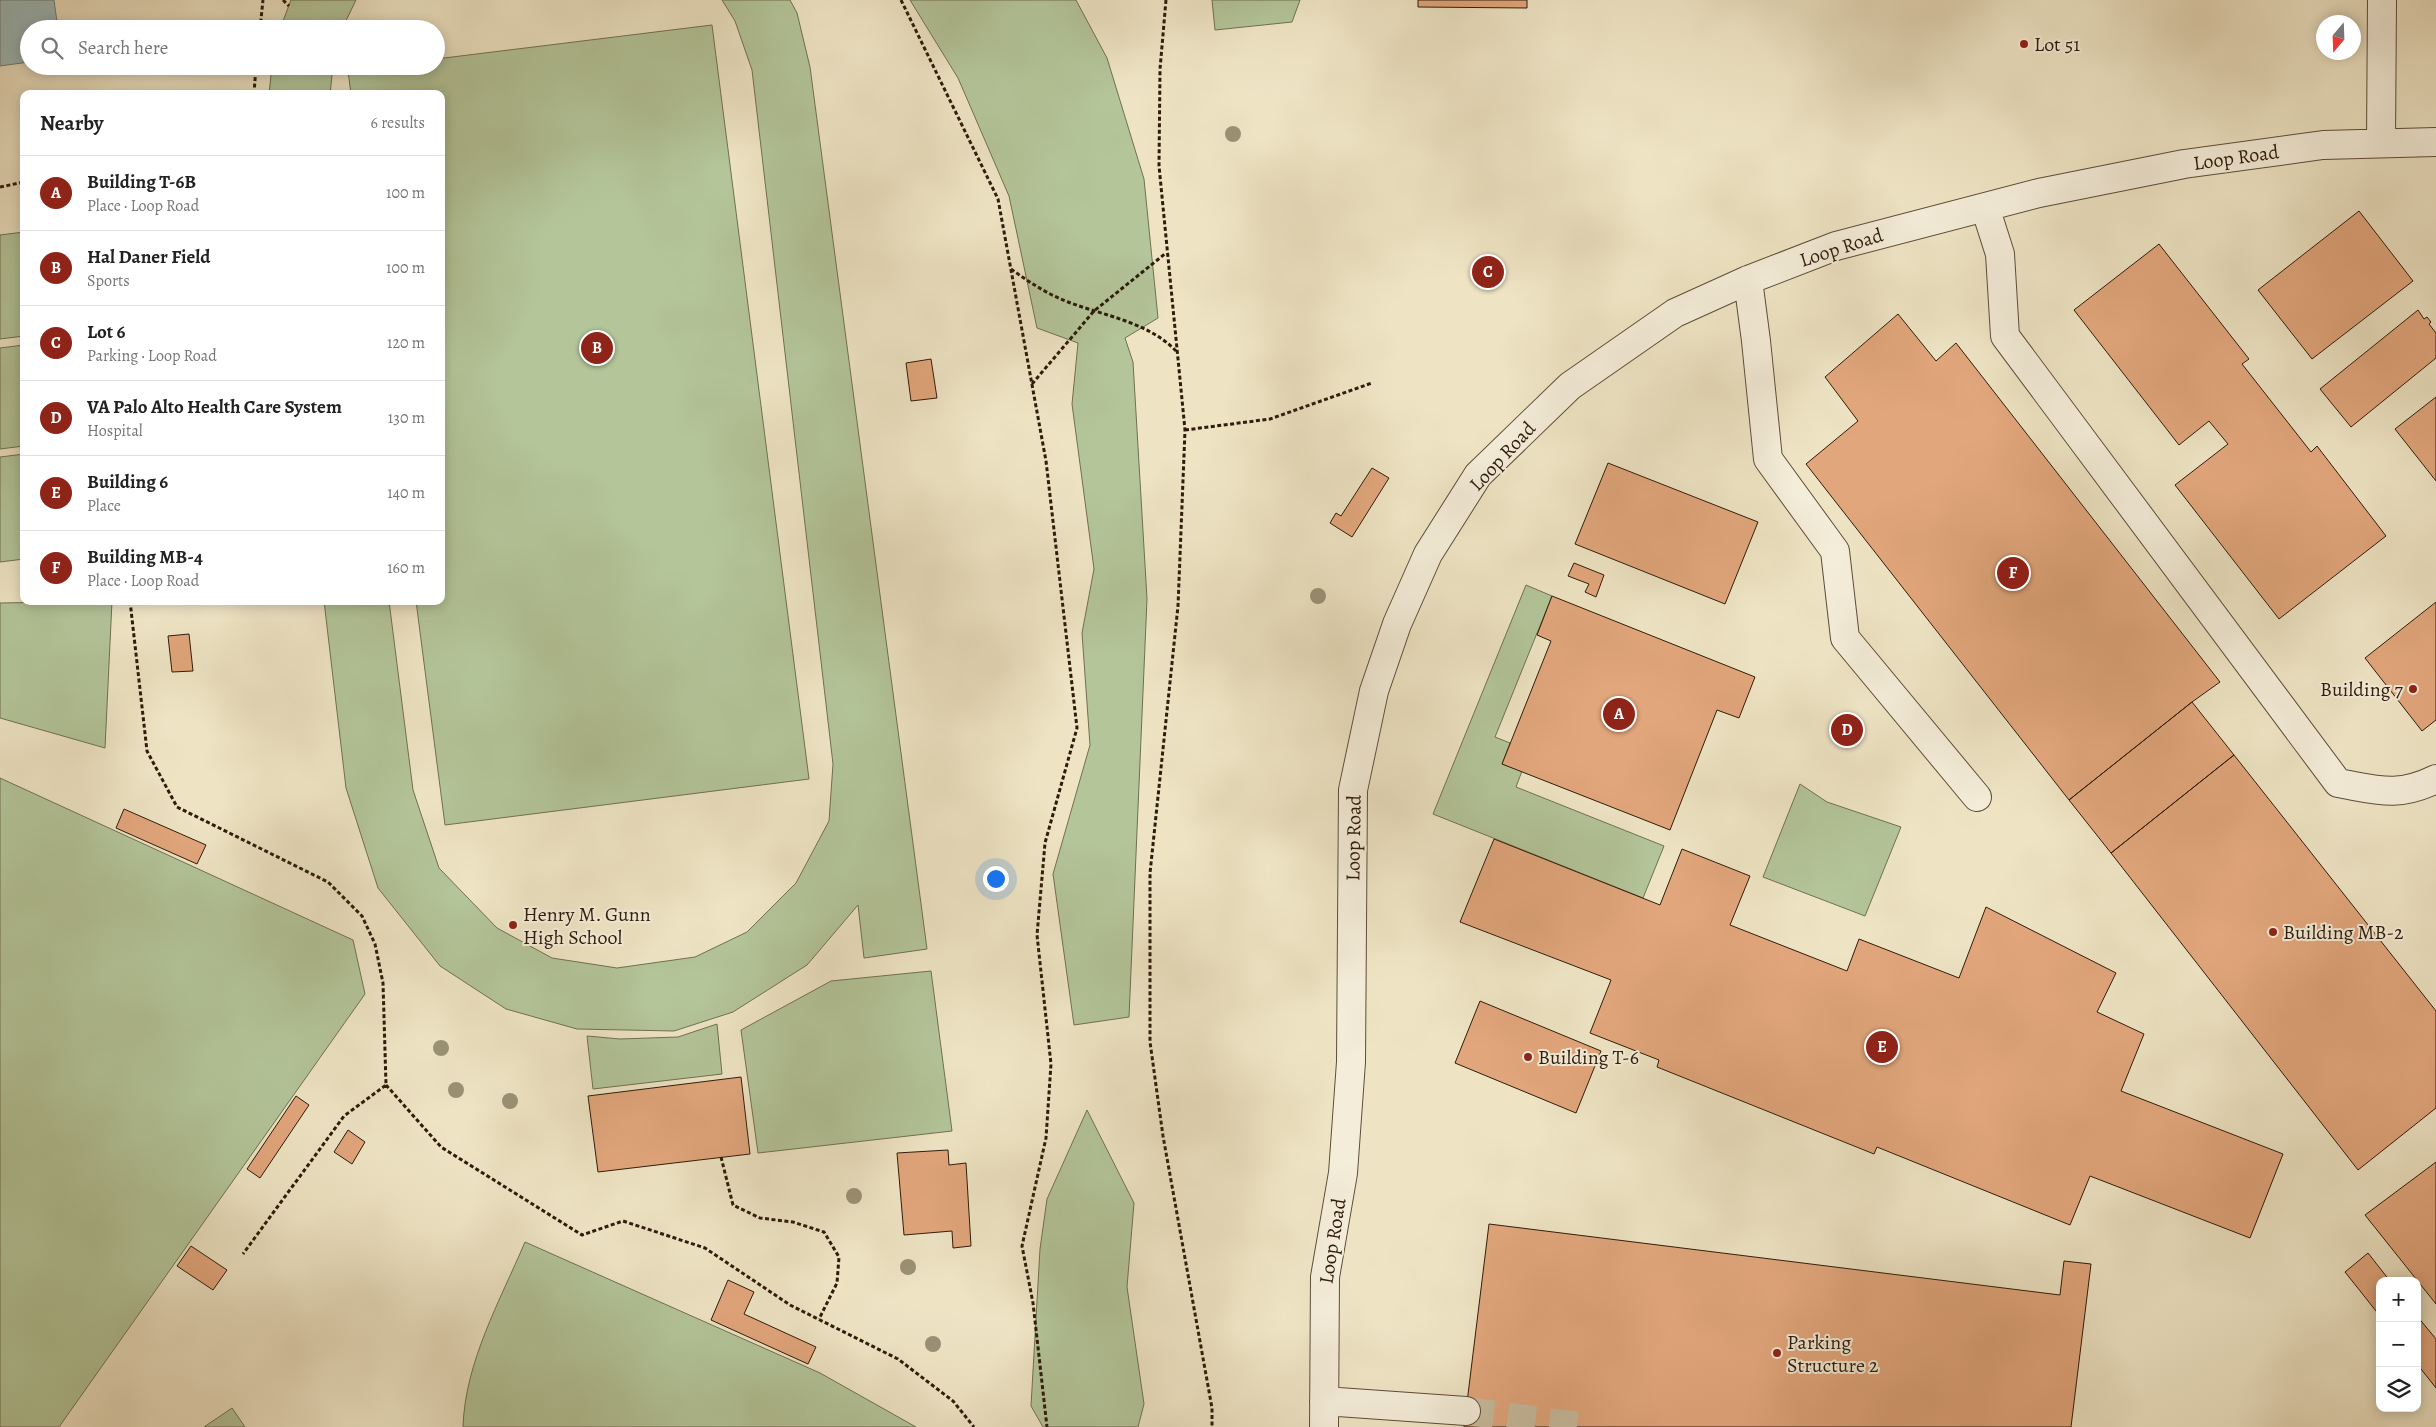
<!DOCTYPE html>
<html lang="en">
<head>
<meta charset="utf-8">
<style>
  :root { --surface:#fff; --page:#f2f2f2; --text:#222; --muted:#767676; --line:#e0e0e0; --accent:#8f2418 }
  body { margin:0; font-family:Alegreya,serif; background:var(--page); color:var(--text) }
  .controls { position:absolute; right:15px; bottom:15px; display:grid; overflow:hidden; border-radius:10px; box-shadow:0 2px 12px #0003 }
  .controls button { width:45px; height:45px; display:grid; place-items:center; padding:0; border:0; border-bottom:1px solid var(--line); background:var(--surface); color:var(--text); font:25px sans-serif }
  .compass { position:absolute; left:2316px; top:15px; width:45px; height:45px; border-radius:50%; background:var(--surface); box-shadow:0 2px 12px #0003; rotate:199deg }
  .you { position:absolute; left:995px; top:878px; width:18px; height:18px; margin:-12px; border:4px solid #fff; border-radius:50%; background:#1a73e8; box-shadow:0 0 0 8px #1a73e833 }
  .badge { display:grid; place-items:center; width:32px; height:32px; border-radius:50%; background:var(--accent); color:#fff; font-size:16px; font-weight:700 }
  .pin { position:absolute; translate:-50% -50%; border:2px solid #fff; box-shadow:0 1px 5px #0006 }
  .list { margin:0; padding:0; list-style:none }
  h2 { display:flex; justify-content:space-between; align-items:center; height:65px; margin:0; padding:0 20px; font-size:21px }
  h2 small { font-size:16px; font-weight:400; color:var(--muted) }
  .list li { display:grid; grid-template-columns:32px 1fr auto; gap:15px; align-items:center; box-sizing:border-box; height:75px; padding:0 20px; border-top:1px solid var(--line) }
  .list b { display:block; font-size:19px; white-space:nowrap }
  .list p { margin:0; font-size:16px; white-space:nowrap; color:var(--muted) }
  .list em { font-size:16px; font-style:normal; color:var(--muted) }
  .icon { flex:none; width:28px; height:28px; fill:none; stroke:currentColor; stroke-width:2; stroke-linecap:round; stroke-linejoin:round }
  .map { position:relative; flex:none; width:2436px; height:1427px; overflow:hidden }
  .search { position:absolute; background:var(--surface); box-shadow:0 2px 12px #0003; left:20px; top:20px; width:425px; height:55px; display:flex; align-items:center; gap:12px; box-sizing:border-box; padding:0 18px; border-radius:28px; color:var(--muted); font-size:19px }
  .panel { position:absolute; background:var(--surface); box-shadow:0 2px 12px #0003; left:20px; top:90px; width:425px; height:515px; border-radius:10px }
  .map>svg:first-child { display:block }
</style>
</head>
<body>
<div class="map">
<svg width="2436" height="1427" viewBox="0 0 2436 1427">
  <rect width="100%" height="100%" fill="#eee4c4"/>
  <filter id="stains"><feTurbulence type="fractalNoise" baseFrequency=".004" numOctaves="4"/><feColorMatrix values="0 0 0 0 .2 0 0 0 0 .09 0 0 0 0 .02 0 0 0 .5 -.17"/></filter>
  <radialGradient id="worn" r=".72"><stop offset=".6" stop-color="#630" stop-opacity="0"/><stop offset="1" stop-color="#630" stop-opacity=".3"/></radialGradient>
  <!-- green -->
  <path fill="#b3c599" stroke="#707052" d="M291,0h65l-14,29h-62z
    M722,0h68l7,13 13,54 117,882 -63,9 -6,-53 -51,60 -74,47 -59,19 -97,-2 -71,-20 -66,-43 -62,-78 -32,-100 -22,-187h65l24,189 26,78 58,60 55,30 65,10 78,-11 52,-25 49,-49 33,-62 4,-57 -81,-694 -17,-49z
    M910,0h166l31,58 37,121 14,139 -33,20 8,24 14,237 -18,418 -55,8 -21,-151 37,-129 -8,-112 12,-64 -22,-165 6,-61 -41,-15 -28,-132 -51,-118z
    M1212,0h88l-8,22 -77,8z
    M712,25l97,754 -364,46 -29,-224h25v-507h-90l-3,-23 34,-5h54v-7z
    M272,66h61l-3,28h-61z
    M24,232v104l-24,3v-104z
    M24,345v101l-24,3v-101z
    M24,454v105l-24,3v-105z
    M1526,585l26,11 -57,141 15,6 -8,21 20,7 -6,16 148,59 -21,52 -210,-84z
    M112,601l-7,147 -105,-30v-115z
    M0,778l353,162 12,54 -306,433h-59z
    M1800,784l27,18 74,25 -36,89 -102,-39z
    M931,971l21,160 -194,22 -17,-123 90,-49z
    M717,1024l5,50 -129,15 -6,-53 33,3 58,-2z
    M1087,1110l47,93 -7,84 17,117 -6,23h-95l-12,-21 9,-157 7,-50z
    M525,1242l295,131 96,54h-453c2,-65 37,-126 62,-185z
    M232,1408l13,19h-41z"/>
  <!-- water -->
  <path fill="#9dbcbd" stroke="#717c75" d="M0,0h54l4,29h-29v33l-29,4z"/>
  <!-- building -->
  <path fill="#e2a67c" stroke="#2e1b0a" d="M1418,0h109v8l-109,-1z
    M2359,211l54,70 -101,78 -54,-69z
    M2159,244l90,115 -7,5 69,88 6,-6 69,90 -107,83 -104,-134 53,-41 -19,-23 -30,24 -105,-135z
    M2418,310l6,9 3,-2 4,5 -2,2 7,9v25l-85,69 -31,-38z
    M1898,314l38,47 20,-18 264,339 -28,20 -123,98 -263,-336 52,-43 -33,-44z
    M931,359l6,39 -26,3 -5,-38z
    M2436,397v84l-41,-52z
    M1608,463l150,59 -33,82 -150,-60z
    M1372,468l17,10 -37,59 -22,-14 6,-10 5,3z
    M1574,563l30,12 -8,22 -11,-5 4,-8 -21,-8z
    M1552,596l203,81 -16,41 -22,-8 -47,120 -168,-66 49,-123 -14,-6z
    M2436,602v118l-14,11 -57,-73z
    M189,634l4,37 -21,1 -4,-36z
    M2192,702l42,53 -123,98 -42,-53z
    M2234,755l202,256v97l-78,62 -247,-317z
    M124,809l82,36 -9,19 -81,-36z
    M1494,839l166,66 22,-56 68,27 -20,49 117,46 12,-32 100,39 27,-71 130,66 -19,39 47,22 -23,57 162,63 -33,84 -160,-62 -20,49 -193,-78 -3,7 -217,-87 2,-7 -69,-27 21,-53 -151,-58z
    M1480,1001l121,50 -25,62 -121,-50z
    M741,1077l9,77 -152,18 -10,-76z
    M296,1096l13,9 -49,73 -13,-9z
    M348,1130l17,12 -13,22 -18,-12z
    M948,1150l1,15 17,-2 5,83 -18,2 -1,-17 -48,4 -7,-82z
    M2436,1162v142l-71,-89z
    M1489,1224l571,71 4,-34 27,3 -20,163h-607z
    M191,1246l36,24 -14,20 -36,-24z
    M2368,1253l22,28h-10v35l-35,-44z
    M728,1280l26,12 -10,22 72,33 -8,17 -97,-44z
    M2417,1316l19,23v49l-19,-24z"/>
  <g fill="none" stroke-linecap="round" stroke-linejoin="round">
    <!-- minor-tunnel -->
    <path stroke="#c8bc9f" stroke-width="28" stroke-dasharray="28 14" stroke-linecap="butt" d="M1466,1411l121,16"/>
    <!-- minor casing -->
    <g stroke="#5e4d38" stroke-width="30">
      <path id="minor" d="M2381,143l1,-143
        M1985,207l15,47 5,82 333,447c40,7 59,15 98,-4
        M1748,280l8,61 12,118 67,92 10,87 132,159
        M1324,1401l142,10
        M1324,1427l1,-150 18,-104 8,-111 2,-272 21,-99 23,-67 31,-70 50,-79 92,-89 105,-73 73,-33 88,-34 203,-53 145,-29 139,-19 113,-3"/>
    </g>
    <!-- path -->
    <path stroke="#2e1b0a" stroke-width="3" stroke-dasharray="4 2.5" stroke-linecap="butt" d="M283,0l6,6
      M901,0l97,199 48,262 31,267 -32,115 -8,92 14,129 -5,74 -24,108 11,57 14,124
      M1166,0l-6,69 -1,97 26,264 -7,176 -28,267v169l13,94 49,272v19
      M260,29l3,-29
      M254,94l2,-28
      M0,187l24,-5
      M1011,269c18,13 36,25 57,33 37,14 80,20 108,49
      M1032,384l62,-73 72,-58
      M1185,430l85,-11 102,-36
      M130,601l17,150 30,56 151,75 34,34 13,28 8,39 3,102 -42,31 -101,138
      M386,1085l55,62 141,88 41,-14 82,27 85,57 108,54 55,42 21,26
      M721,1157l12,48 27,13 33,4 31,10 15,25 -2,26 -18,36"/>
    <!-- minor -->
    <use href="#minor" stroke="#f4edd9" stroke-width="28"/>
  </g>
  <!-- trees -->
  <g fill="#9a9275">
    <circle cx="1233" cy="134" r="8"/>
    <circle cx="1318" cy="596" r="8"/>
    <circle cx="441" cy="1048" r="8"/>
    <circle cx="456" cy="1090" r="8"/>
    <circle cx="510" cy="1101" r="8"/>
    <circle cx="854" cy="1196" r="8"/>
    <circle cx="908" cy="1267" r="8"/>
    <circle cx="933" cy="1344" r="8"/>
  </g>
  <!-- markers -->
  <g fill="#8f2418" stroke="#f4edd9" stroke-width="2">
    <circle cx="2024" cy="44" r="5"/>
    <circle cx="2413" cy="689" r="5"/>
    <circle cx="513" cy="925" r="5"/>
    <circle cx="2273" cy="932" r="5"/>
    <circle cx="1528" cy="1057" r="5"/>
    <circle cx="1777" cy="1353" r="5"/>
  </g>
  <g text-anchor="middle" stroke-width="4" stroke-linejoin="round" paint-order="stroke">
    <!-- poi labels -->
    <g font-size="20" fill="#2e1b0a" stroke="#f4edd9" text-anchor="start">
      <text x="2034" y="51">Lot 51</text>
      <text x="2403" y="696" text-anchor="end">Building 7</text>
      <text x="523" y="921">Henry M. Gunn<tspan x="523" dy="23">High School</tspan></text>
      <text x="2283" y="939">Building MB-2</text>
      <text x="1538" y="1064">Building T-6</text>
      <text x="1787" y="1349">Parking<tspan x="1787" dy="23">Structure 2</tspan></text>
    </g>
    <!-- street labels -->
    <g font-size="20" fill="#2e1b0a" stroke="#f4edd9">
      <text transform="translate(2236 157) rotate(-8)" y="7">Loop Road</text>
      <text transform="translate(1841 247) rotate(-18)" y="7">Loop Road</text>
      <text transform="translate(1502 456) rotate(-47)" y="7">Loop Road</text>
      <text transform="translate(1353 838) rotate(-89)" y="7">Loop Road</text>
      <text transform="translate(1332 1241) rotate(-81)" y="7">Loop Road</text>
    </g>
  </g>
  <rect width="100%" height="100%" filter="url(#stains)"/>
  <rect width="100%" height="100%" fill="url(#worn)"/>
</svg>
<div class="controls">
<button>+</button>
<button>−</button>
<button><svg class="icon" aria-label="layers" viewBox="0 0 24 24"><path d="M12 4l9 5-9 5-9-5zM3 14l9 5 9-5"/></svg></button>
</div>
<svg class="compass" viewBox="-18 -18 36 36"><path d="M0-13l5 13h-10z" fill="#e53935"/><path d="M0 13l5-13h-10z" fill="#767676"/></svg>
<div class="you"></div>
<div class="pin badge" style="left:1619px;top:714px">A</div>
<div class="pin badge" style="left:597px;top:348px">B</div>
<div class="pin badge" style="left:1488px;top:272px">C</div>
<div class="pin badge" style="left:1847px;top:730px">D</div>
<div class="pin badge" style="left:1882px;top:1047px">E</div>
<div class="pin badge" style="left:2013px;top:573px">F</div>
<div class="search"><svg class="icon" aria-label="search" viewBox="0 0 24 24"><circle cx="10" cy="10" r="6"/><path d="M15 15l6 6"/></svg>Search here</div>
<section class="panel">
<h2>Nearby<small>6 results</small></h2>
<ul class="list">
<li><span class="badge">A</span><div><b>Building T-6B</b><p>Place · Loop Road</p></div><em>100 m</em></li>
<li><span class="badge">B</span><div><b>Hal Daner Field</b><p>Sports</p></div><em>100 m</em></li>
<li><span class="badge">C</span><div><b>Lot 6</b><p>Parking · Loop Road</p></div><em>120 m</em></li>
<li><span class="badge">D</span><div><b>VA Palo Alto Health Care System</b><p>Hospital</p></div><em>130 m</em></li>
<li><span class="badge">E</span><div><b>Building 6</b><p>Place</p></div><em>140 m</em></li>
<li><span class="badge">F</span><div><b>Building MB-4</b><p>Place · Loop Road</p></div><em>160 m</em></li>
</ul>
</section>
</div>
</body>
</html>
